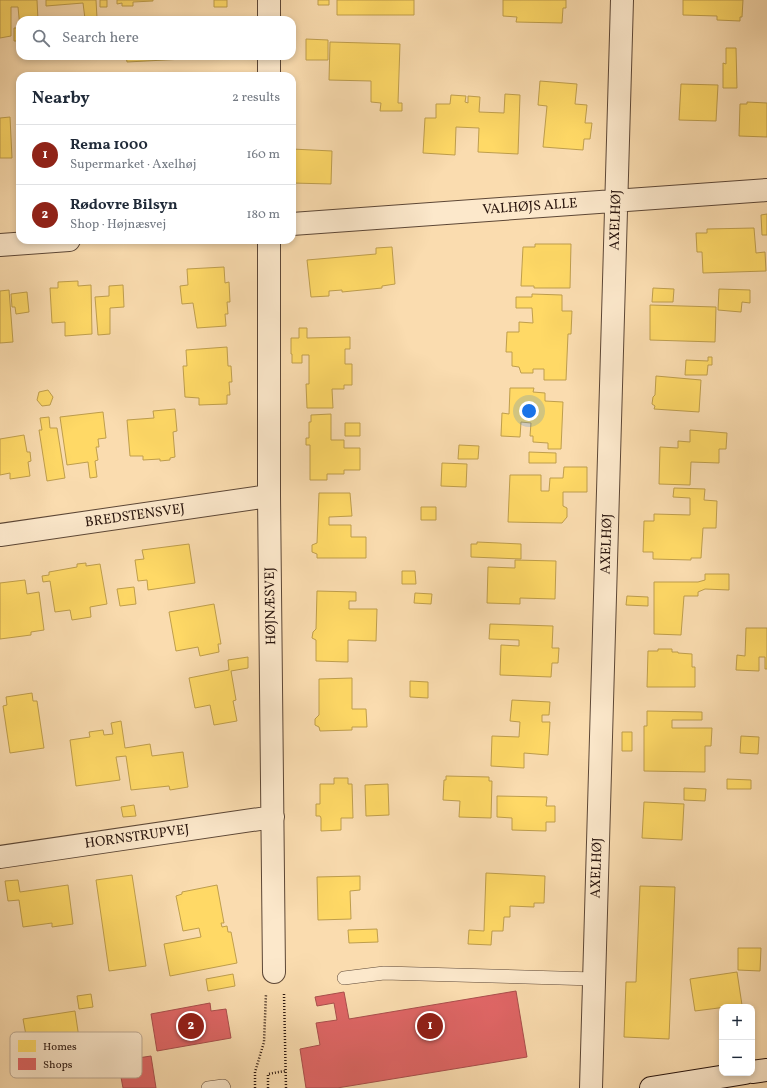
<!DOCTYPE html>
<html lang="en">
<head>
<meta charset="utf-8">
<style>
	body { margin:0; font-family:Vollkorn,serif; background:#f6f6f7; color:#1f2937 }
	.controls { position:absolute; right:12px; bottom:12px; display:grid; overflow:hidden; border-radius:8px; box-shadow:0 2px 6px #0003 }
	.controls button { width:36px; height:36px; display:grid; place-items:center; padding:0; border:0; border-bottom:1px solid #e0e1e3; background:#fff; color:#1f2937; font:20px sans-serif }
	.you { position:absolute; left:529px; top:411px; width:14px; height:14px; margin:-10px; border:3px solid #fff; border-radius:50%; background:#1a73e8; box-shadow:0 0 0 6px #1a73e833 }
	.badge { display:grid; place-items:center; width:26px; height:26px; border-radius:50%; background:#8f2418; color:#fff; font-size:13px; font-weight:700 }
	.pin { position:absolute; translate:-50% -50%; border:2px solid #fff; box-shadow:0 1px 4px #0006 }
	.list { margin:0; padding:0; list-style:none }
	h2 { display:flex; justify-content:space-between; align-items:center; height:52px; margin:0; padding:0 16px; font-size:17px }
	h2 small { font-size:13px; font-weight:400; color:#747a83 }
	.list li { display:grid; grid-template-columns:26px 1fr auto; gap:12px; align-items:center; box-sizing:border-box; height:60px; padding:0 16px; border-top:1px solid #e0e1e3 }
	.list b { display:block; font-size:15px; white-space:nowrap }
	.list p { margin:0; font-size:13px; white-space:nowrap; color:#747a83 }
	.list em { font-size:13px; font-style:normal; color:#747a83 }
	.icon { flex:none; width:22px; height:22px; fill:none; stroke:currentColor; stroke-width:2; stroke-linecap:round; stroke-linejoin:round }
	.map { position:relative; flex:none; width:767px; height:1088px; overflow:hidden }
	.search { position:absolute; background:#fff; box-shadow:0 2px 6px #0003; left:16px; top:16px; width:280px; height:44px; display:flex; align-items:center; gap:10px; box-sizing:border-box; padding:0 14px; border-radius:12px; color:#747a83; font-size:15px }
	.panel { position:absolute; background:#fff; box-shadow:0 2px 6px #0003; left:16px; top:72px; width:280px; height:172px; border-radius:12px }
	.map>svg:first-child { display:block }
</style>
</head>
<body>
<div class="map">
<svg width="767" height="1088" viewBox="0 0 767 1088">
	<rect width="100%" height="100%" fill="#fadcaf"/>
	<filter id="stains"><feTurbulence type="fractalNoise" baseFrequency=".005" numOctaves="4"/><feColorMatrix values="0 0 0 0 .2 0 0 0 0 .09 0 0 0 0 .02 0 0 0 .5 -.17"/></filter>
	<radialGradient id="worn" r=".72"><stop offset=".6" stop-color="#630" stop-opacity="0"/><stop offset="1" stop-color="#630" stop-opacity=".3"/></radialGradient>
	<path fill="#ffd966" stroke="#bf9e4c" d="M0,0H37L38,20H20V41H14V28H20L18,7H11V36L0,38Z
		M46,0H96L97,18L85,19L83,3L46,6Z
		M100,0H107V7H100Z
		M117,0H153V1L133,2V6H122V3L117,4Z
		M214,0H227V7H214Z
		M318,0H329V5H318Z
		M337,0H414V15H337Z
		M503,0H566V8H563L562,23L516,22L517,17L503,16Z
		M683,0H743L742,17H740V21L717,20V16L683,15Z
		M306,39L328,40V60H306Z
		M330,42L400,44L398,103H402V111H380L381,103L371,102V81L329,80Z
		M726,48H736L737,88H723V63L726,64Z
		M126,56H184V59L127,62Z
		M540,81L577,84L575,104L587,105L585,123H592L590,139H584L583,150L543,147L547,106L538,105Z
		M681,84L718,85L716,121L679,120Z
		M505,94L520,95L518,154L478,152L479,128L456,127L455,155L423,153L425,118H436V104H450L451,95L466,96L465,102L468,103V96L480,97L479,112L504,113Z
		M747,102L767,103V137L739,136L740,104H747Z
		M10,117L12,158H0V118Z
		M292,149L332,151L331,184L292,183Z
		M767,214V235H762L761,215Z
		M754,228L756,253L765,252L766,271L703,273L702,252H697L696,233H707V229Z
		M535,244H571L570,288H534V286H521L523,247H535Z
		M392,247L395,284L382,286V288L342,292V290L329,291V296L311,297L307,260L376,254V248Z
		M224,267L225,283L229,282L230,302H227L228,314H225L226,326L197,328L193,303L182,304L180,286L188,285L187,269Z
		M78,281V286L91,285L92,334L65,336V322L52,323L50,288H58V282Z
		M123,285L124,307L110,308V334L98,335L95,297L109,296V286Z
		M653,288L674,289L673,302H652Z
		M719,289L750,290V303L742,302L741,312L718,310Z
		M9,290L13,342L0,343V291Z
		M27,292L29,312L16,314L15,307H12L11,294Z
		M532,294L562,295V311H572L571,334H568L566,380H544V369H533V373H521L519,367L512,366V352H506L507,332H519V322L533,323L532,308H516V297H532Z
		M650,305L716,307L715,342L650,340Z
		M299,328H307V338L350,337V349H345V364H352V385H344V389H332L333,408H307L306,384H309V355H302V363H292V354H291V338H299Z
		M227,347L228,366H231L232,382H229L230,395H227V404L199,405V398L185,397L183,366H187L186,350Z
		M708,357H712V365H708L707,375H685L686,360L708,361Z
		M656,376L701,380L699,412L654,409L655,406L652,404L653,397L655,395Z
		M510,388H534L533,392L545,393V401L563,402L561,449H548V443L533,442V436H530L531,423L521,422L520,437L501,436L502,413L509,414Z
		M48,390L53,397L50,405L42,406L37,400L39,392Z
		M175,409L177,431L173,432L175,457L170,458V460L160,461V459L143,460V456H130L127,420L154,418L153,411Z
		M103,412L106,438L98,439L99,447H96L98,460L95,461L97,477L90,478L88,462L67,465L60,417Z
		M331,414V440H344V448H360V470H344V474H327V480H310V445H306V438H309V422H311V415Z
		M49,417L50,428H57L65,478L47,481L39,430H42L40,418Z
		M345,423H360V436H345Z
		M690,430L727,433L726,449H719V463L691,462L690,485L659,484L660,447L678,448V441L690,442Z
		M24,435L27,452H30L31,461L28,462L30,476L10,479V473L0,475V439Z
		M459,445L479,446L478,459H458Z
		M529,452L556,453V463H529Z
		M442,463L467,464L466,487L441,486Z
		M564,467H587V492H563V506L567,508V517L562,523L508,522L510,475H541V491H549L550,478H563Z
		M674,488L705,489L704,500L717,501L716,528H703L701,558H691V560L653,559V552H643L644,521H654V514L690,515V498L673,497Z
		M319,493H350L352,516L329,517V525H351V537H366V558H317V554L312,552V545L317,543Z
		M421,507H436V520H421Z
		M477,542L521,544V559L471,557V544H477Z
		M189,544L195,583L148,590L147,580L138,581L135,560L144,559L142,550Z
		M515,560L556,561L555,599L520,598V604L487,603L488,567L515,568Z
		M86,563V566L100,564L107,604L90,607L91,617L72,620L70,610L55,612L50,581L43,582L42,576L49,575V572L77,567V564Z
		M402,571H415L416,584H402Z
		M705,574H729V590L705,589L698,592V596H684L681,635L654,634V582H698L705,580Z
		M25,580L27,594L39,592L44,630L31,632V635L0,639V583Z
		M134,587L136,604L120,606L117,589Z
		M317,591L356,592V601H349V609H377L376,641L348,640V662L316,661V640L312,638L313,632L316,629Z
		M415,593L432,594L431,604L414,603Z
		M627,596L648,597V606L626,605Z
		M214,604L221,644H218L219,652L200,656L198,647L176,651L169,612Z
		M490,624L553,626L552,648H559L558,663H552L551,677L500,675L501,645L519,646V640L489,639Z
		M746,628H767V669H765V657H759V671L736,670L737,655L745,656Z
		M658,649H672V652H678V653L692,654V667H695V687H647L648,651H658Z
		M248,657V668L231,671L236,700L233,701L237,721L214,725L210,705L195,708L189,678L229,670L228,660Z
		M352,678V709H366L367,727H352V730L320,731L319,727L315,725V719L319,715V679Z
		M410,681L428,682V698L410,697Z
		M32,693L33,701H37L44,748L10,753L3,706L7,705L6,697Z
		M512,700L550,702L549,715H542V722H550L548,755L524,753V768L491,766L492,736L519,737L520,722L510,721Z
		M647,711L702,712V720H672V728H712L711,746H705V772L644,771V726H647Z
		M121,721L125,748L150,744L152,756L183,752L188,787L170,790L169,786L131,790L126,756L116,757L120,780L76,786L70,740L90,737L89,732L103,730L104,735L113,734L111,723Z
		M622,732H632V751H622Z
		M741,736L759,737L758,754L740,753Z
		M446,776L489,777V781H492L491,818L459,817L460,801L443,800L444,780H446Z
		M334,778H348V784H352L353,818H341V830L321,831V818L320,816H316V804H320V784H334Z
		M727,779L751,780V789H727Z
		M388,784L389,815L366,816L365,785Z
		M684,788L706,789L705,801L684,800Z
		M497,796L547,797L546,806H555V822H546V831L512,830V818L497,817Z
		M644,802L684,804L682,840L642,838Z
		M134,805L136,816L123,817L121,807Z
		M486,873L545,876L544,903H534V907L510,906V917H504L503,931H492L491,945L468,944L469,930L484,931Z
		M132,875L146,966L109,971L96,880Z
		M360,876V890L350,891L351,919L318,920L317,877Z
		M18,880L20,892L68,885L73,924L52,927V923L23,927L19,900L8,901L5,881Z
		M217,885L224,923H221L222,927L227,926L228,932H231L237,963L170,976L164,944L201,937L199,928L183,931L176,896L182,894V892Z
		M640,886L675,887L669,1039L624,1037L626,982H636Z
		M377,929L378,942L349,943L348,930Z
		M738,948H761L760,971L738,970Z
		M737,972L742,1005L695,1011L690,979Z
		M233,974L235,986L208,991L206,979Z
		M91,994L93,1007L79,1009L77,996Z
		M75,1011L79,1038L28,1046L23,1019Z"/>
	<path fill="#e06666" stroke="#a94e4c" d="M516,991L527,1057L337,1088H306L300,1049L320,1045L316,1023L337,1020L334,1003L317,1006L315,997L344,992L349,1019Z
		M210,1003L211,1011L226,1009L231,1038L157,1051L151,1014Z
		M151,1056L156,1088H123L118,1061Z"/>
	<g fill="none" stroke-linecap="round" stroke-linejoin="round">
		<defs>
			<path id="lane" d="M344,978L384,973L594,979
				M208,1088L223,1086L224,1088"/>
			<path id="street" d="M269,0V20
				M269,56V76
				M292,224L767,190
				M269,240V496L274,972
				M0,245L69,240
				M0,535L269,496
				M0,857L273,817
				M591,1088L622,0"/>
			<path id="secondary" d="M752,1072L767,1070
				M651,1088L745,1073"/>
		</defs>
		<use href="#lane" stroke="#5d4736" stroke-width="14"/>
		<use href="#street" stroke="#5d4736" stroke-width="24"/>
		<use href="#secondary" stroke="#29150e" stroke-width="24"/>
		<path stroke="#29150e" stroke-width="2.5" stroke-dasharray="1 2" stroke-linecap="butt" d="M284,994L286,1088
			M255,1088V1072L264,1042L266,994
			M268,1088V1074L285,1071"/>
		<use href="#lane" stroke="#fce8cb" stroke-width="13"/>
		<use href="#street" stroke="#fce8cb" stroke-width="22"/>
		<use href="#secondary" stroke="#fce8cb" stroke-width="22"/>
	</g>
	<g text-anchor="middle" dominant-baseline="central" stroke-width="4" stroke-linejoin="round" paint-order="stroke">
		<g font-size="14" fill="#29150e" stroke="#fce8cb">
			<text transform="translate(530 207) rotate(-4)">VALHØJS ALLE</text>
			<text transform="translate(616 220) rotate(-88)">AXELHØJ</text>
			<text transform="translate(135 516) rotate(-8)">BREDSTENSVEJ</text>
			<text transform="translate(607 544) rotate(-88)">AXELHØJ</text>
			<text transform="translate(271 606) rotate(-91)">HØJNÆSVEJ</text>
			<text transform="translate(137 837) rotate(-8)">HORNSTRUPVEJ</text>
			<text transform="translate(597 868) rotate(-88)">AXELHØJ</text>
		</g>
	</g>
	<rect x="10" y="1032" width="132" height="46" rx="6" fill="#fce8cb" stroke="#bda992" stroke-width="1"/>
	<rect x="18" y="1040" width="18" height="12" fill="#ffd966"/>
	<rect x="18" y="1058" width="18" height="12" fill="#e06666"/>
	<g font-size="11" fill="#29150e">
		<text x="43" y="1050">Homes</text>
		<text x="43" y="1068">Shops</text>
	</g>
	<rect width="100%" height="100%" filter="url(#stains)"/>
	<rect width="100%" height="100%" fill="url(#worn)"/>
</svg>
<div class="controls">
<button>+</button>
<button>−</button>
</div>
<div class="you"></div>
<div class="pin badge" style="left:430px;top:1026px">1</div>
<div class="pin badge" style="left:191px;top:1026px">2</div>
<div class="search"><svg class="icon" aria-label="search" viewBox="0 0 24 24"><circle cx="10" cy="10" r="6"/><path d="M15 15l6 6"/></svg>Search here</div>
<section class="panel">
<h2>Nearby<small>2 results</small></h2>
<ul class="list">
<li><span class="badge">1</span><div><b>Rema 1000</b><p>Supermarket · Axelhøj</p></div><em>160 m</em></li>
<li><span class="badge">2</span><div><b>Rødovre Bilsyn</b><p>Shop · Højnæsvej</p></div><em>180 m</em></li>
</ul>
</section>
</div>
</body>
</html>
